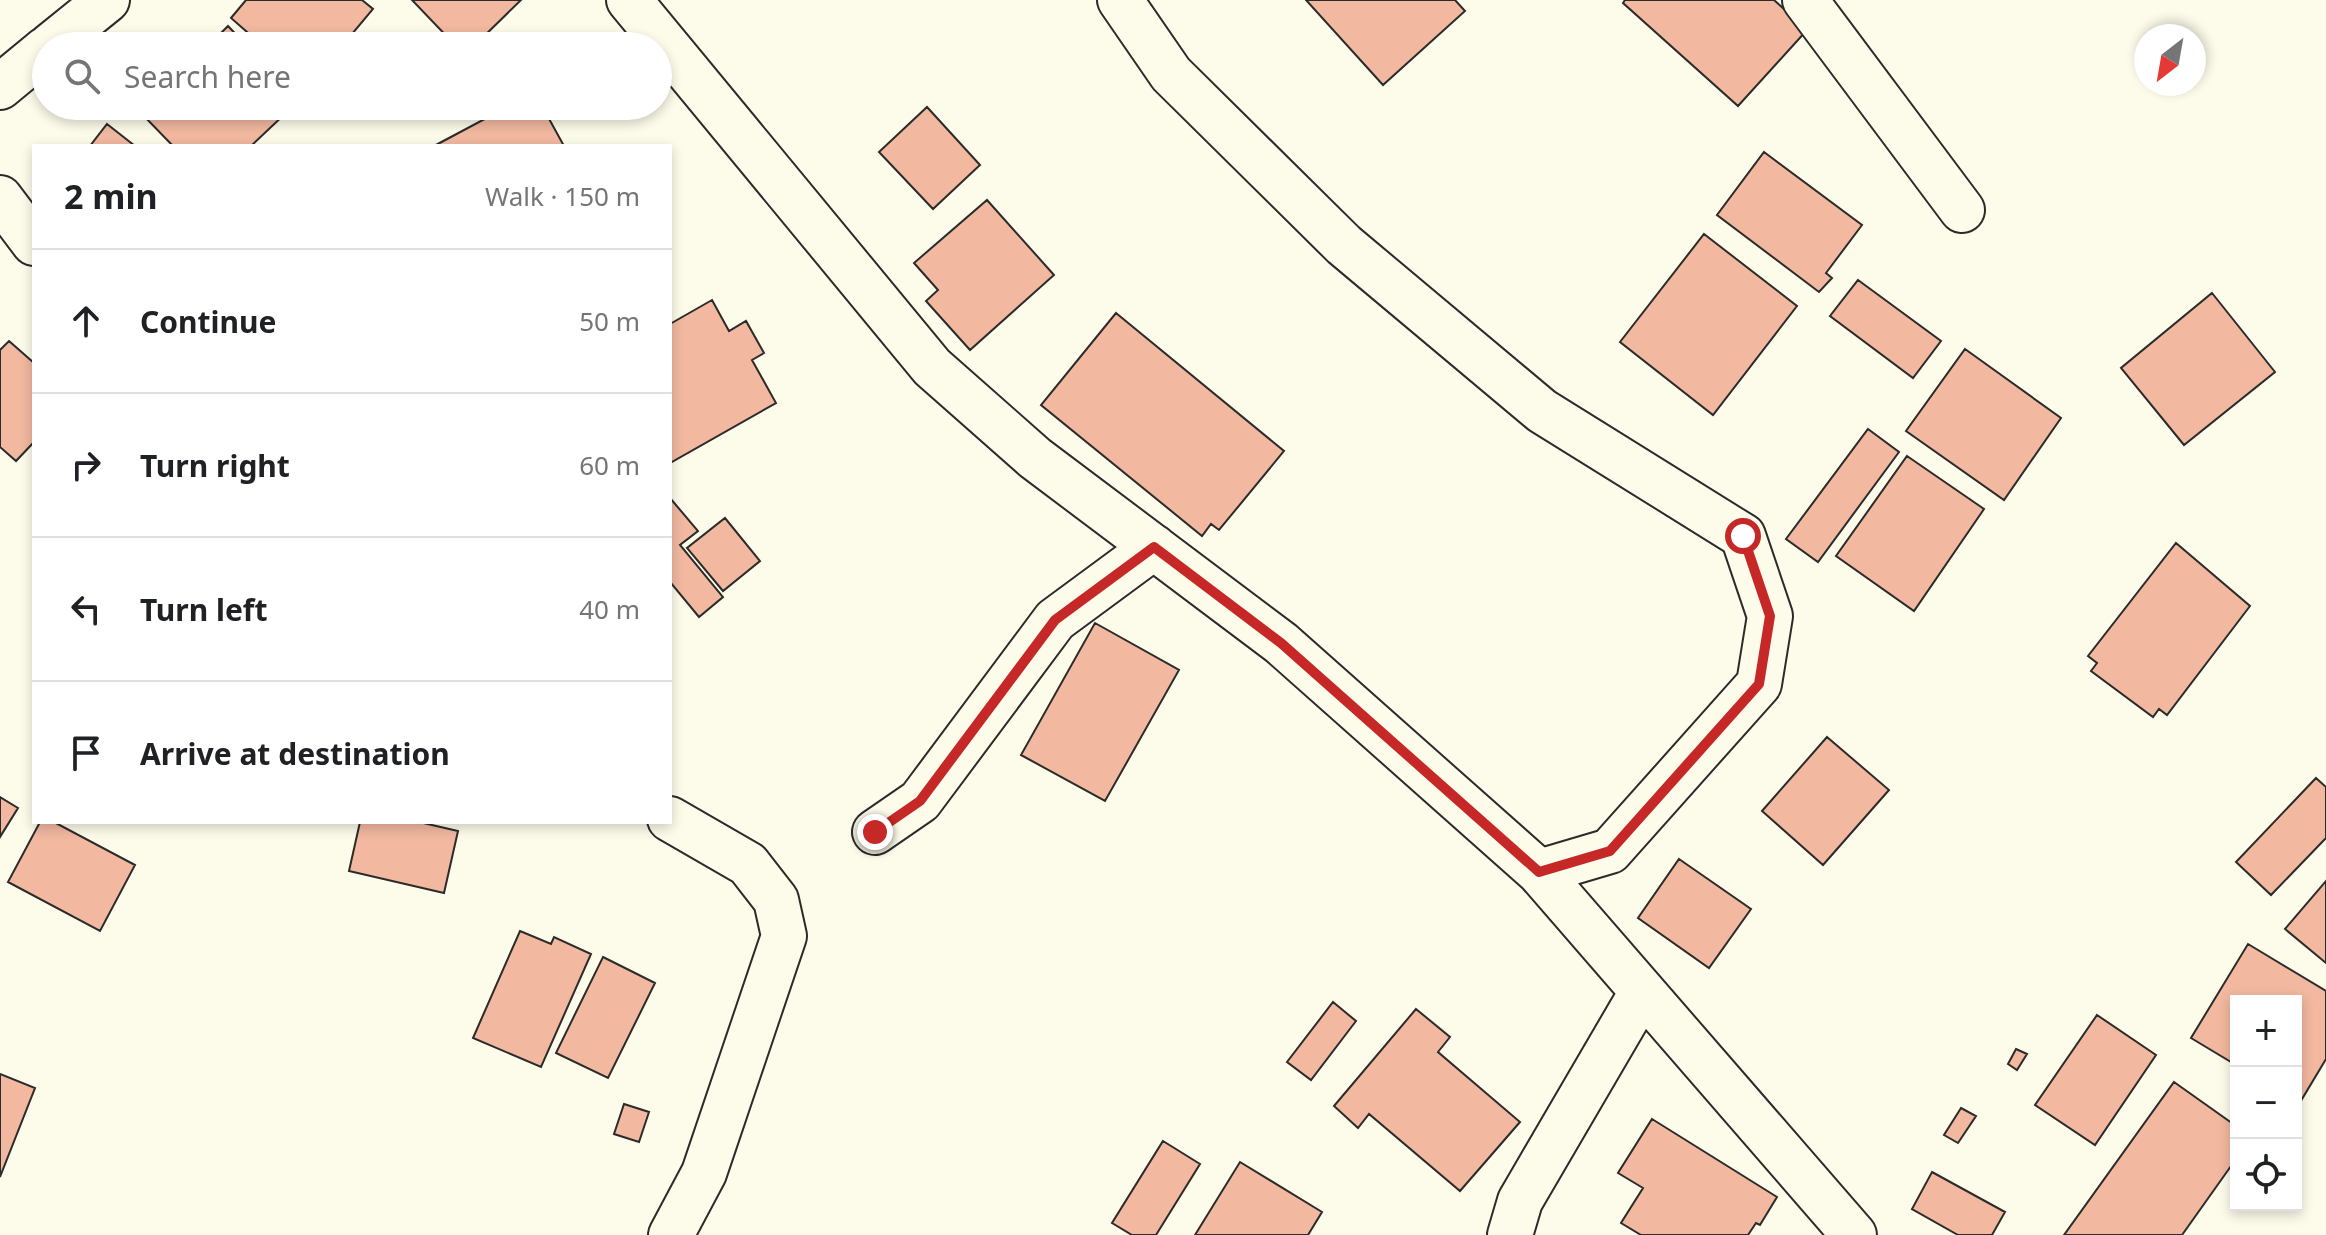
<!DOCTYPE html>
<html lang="en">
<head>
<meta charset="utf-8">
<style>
	body { margin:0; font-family:"Noto Sans",sans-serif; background:#f2f2f2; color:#202124 }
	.controls { position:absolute; right:24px; bottom:24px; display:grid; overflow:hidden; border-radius:0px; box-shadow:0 4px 12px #0003 }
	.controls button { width:72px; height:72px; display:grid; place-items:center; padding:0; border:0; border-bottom:2px solid #e0e0e0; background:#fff; color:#202124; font:40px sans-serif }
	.compass { position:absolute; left:2134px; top:24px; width:72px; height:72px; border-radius:50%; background:#fff; box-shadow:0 4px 12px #0003; rotate:211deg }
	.stop { position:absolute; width:24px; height:24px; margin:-18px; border:6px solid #c62828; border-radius:50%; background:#fff }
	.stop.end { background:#c62828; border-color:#fff; box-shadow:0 2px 8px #0008 }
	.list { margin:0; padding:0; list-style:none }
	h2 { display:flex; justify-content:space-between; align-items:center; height:104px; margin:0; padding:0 32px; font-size:34px }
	h2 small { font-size:26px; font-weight:400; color:#757577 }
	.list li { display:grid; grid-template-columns:52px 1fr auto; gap:24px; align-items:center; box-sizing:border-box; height:144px; padding:0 32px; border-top:2px solid #e0e0e0 }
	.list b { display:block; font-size:30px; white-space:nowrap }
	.list em { font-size:26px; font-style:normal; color:#757577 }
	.icon { flex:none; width:44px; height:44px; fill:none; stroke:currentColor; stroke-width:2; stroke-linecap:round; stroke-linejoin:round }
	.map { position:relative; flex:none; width:2326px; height:1235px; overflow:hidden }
	.search { position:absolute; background:#fff; box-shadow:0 4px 12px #0003; left:32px; top:32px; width:640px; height:88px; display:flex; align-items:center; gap:20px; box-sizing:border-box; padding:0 28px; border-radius:44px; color:#757577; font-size:30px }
	.panel { position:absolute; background:#fff; box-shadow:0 4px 12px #0003; left:32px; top:144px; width:640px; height:680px; border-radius:0px }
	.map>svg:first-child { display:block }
</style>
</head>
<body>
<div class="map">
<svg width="2326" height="1235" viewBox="0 0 2326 1235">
	<rect width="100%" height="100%" fill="#fdfbea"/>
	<path fill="#f2b8a0" stroke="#2b2b2b" stroke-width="2" d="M246,0H362L373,9L342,46H263L231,18Z
		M412,0H521L474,46H456Z
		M1306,0H1455L1465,11L1383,85Z
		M1625,0H1774L1807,30L1738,106L1623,3Z
		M228,26L247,46H208Z
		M146,106H282L288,111L251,146H173L140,112Z
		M509,106H542L564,146H434Z
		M927,107L980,165L933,209L879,152Z
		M107,124L135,146H90Z
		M1764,152L1862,225L1826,273L1832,278L1819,292L1717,215Z
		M987,200L1054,275L970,350L926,301L938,290L914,263Z
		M1704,234L1797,306L1713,415L1620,342Z
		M1858,280L1941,341L1913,378L1830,316Z
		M2212,293L2275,372L2184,445L2121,368Z
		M712,300L729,331L746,321L764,353L752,360L776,403L670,463V324Z
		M1116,313L1284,451L1219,530L1211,524L1202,536L1041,405Z
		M9,341L34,363V442L16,461L0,447V350Z
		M1965,349L2061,418L2004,500L1906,431Z
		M1868,429L1899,452L1818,562L1786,539Z
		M1907,456L1984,509L1914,611L1836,556Z
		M670,498L698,531L680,545L723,597L699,617L670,582Z
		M725,518L760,561L723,591L687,548Z
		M2176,543L2250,606L2167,715L2159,709L2153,717L2091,671L2097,663L2088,656Z
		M1095,623L1179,670L1105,801L1021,755Z
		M1827,737L1889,790L1823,865L1762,811Z
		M2316,778L2326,787V838L2271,895L2236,862Z
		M0,797L18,808L0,837Z
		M40,822H54L135,865L100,931L8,882Z
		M360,822H419L458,831L444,893L349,871Z
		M1679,859L1751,909L1709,968L1638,918Z
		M2326,881V963L2285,929Z
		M520,931L551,944L554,937L591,954L541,1067L473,1038Z
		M2248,944L2326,991V1059L2299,1104L2296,1102V1001H2236V1065L2191,1038Z
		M603,957L655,983L608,1078L556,1053Z
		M1333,1002L1356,1021L1311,1080L1287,1062Z
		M1416,1009L1450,1037L1438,1052L1520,1122L1460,1191L1369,1114L1358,1128L1334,1106Z
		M2097,1015L2156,1055L2095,1145L2035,1105Z
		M2016,1049L2027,1054L2017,1070L2008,1064Z
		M0,1074L35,1088L0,1177Z
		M2174,1082L2236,1126V1159L2182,1235H2064Z
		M624,1104L649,1112L639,1142L614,1134Z
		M1961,1108L1976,1116L1958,1143L1944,1135Z
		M1652,1119L1777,1197L1760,1225L1756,1223L1748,1235H1641L1621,1223L1643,1188L1618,1173Z
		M1163,1141L1200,1164L1156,1235H1132L1112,1223Z
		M1240,1162L1322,1212L1308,1235H1195Z
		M1932,1172L2005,1212L1992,1235H1958L1912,1209Z"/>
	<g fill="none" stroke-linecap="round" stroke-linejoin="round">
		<defs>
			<path id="minor" d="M629,0L932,367L1035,458L1281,643L1539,872L1854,1235
				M1120,0L1171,74L1344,245L1542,411L1743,536L1770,616L1759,684L1610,851L1539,872
				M1805,0L1962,210
				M50,46L107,0
				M0,87L46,49
				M0,198L34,243
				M670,819L748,864L776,900L784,936L704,1173L671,1235
				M875,832L920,801L1055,620L1154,547
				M1510,1235L1520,1201L1642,992"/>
		</defs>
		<use href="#minor" stroke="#2b2b2b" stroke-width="48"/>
		<use href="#minor" stroke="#fdfbea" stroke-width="44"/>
	</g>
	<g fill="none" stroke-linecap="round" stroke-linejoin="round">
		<path stroke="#c62828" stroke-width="10" d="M875,832L920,801L1055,620L1154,547L1281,643L1539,872L1610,851L1759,684L1770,616L1743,536"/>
	</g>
</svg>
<div class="controls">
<button>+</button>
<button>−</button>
<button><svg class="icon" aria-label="locate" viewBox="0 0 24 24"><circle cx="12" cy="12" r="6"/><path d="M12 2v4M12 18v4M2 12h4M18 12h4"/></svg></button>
</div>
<svg class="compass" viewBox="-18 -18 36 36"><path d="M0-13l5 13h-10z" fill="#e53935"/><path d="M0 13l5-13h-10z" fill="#757577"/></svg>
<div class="stop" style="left:1743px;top:536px"></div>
<div class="stop end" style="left:875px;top:832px"></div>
<div class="search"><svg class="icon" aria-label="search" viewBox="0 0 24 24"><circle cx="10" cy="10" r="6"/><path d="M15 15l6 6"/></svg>Search here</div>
<section class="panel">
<h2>2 min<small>Walk · 150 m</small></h2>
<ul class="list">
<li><svg class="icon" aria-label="ahead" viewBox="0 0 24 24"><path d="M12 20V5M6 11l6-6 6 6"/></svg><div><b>Continue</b></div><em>50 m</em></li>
<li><svg class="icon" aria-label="right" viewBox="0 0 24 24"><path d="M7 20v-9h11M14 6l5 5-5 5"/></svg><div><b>Turn right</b></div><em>60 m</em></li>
<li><svg class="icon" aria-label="left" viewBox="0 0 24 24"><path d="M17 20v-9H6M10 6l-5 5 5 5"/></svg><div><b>Turn left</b></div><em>40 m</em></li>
<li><svg class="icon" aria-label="arrive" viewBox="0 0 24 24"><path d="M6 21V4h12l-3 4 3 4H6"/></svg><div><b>Arrive at destination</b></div></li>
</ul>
</section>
</div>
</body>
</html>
